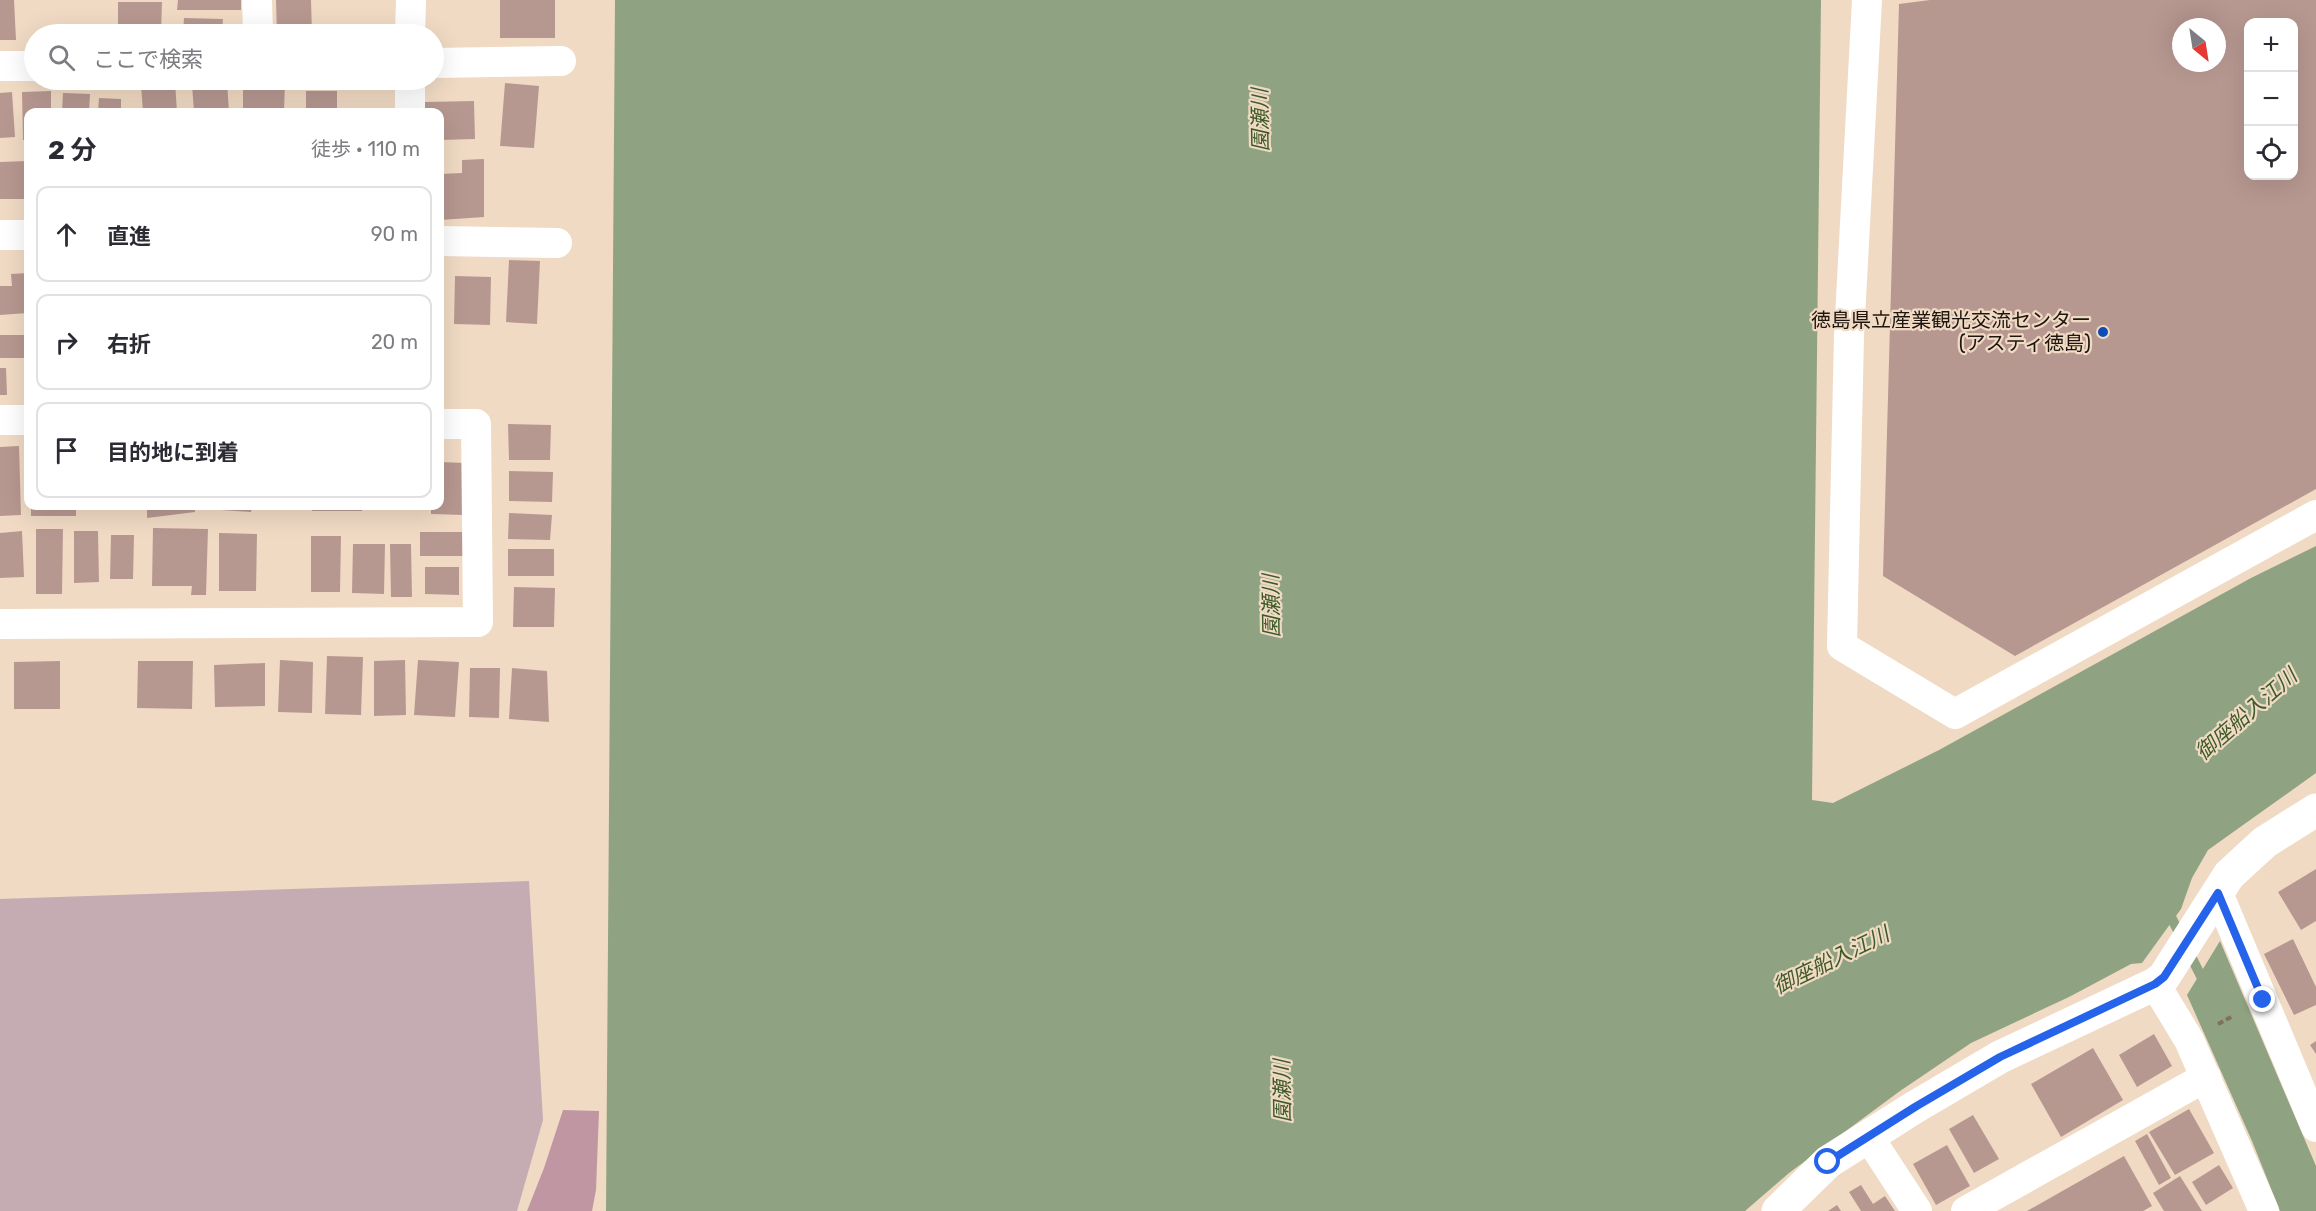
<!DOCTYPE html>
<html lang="ja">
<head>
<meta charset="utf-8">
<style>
	body { margin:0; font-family:Rubik,"Noto Sans JP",sans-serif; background:#f2f2f3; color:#2b2b33 }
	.controls { position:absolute; right:18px; top:18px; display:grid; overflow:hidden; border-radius:12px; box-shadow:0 6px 24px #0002 }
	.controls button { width:54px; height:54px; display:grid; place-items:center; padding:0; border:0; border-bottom:2px solid #e1e1e2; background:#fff; color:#2b2b33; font:30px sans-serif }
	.compass { position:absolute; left:2172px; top:18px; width:54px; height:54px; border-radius:50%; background:#fff; box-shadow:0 6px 24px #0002; rotate:150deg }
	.stop { position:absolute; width:18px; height:18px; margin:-14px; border:4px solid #2563eb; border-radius:50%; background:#fff }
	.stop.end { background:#2563eb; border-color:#fff; box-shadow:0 2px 6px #0008 }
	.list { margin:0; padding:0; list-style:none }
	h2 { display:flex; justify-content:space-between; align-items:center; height:78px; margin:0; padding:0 24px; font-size:26px }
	h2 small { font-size:20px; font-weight:400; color:#7c7c81 }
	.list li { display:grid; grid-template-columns:39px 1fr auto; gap:18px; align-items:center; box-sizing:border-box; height:96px; margin:0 12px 12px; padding:0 12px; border:2px solid #e1e1e2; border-radius:12px }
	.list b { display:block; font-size:22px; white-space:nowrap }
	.list em { font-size:20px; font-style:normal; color:#7c7c81 }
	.icon { flex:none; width:33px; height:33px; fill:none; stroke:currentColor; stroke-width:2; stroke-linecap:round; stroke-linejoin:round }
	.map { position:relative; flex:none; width:2316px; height:1211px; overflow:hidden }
	.search { position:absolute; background:#fff; box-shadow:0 6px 24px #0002; left:24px; top:24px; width:420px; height:66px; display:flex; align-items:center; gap:15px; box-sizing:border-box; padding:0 21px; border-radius:33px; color:#7c7c81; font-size:22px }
	.panel { position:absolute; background:#fff; box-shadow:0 6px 24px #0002; left:24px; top:108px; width:420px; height:402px; border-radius:12px }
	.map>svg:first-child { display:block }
</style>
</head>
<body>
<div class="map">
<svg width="2316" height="1211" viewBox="0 0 2316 1211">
	<rect width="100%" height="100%" fill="#f0dac4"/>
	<path fill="#c5abb2" d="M529,881L543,1120L517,1211H0V899Z"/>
	<path fill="#bf96a1" d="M563,1110L599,1111L596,1190L592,1211H527L544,1168Z"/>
	<path fill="#8fa383" d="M615,0H1821L1812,800L1833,803L1939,750L2251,578L2316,546V773L2208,850L2192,878L2181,909L2142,963L2131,964L2069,997L1971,1043L1900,1091L1789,1173L1745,1211H606Z
		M2220,941L2316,1166V1211H2280L2252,1141L2187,995Z"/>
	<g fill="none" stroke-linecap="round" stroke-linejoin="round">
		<path stroke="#8fa383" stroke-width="10" d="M2167,909L2206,986"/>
	</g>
	<path fill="#b79891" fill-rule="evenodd" d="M0,0H14L16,40H0Z
		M178,0H241V10H177Z
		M276,0H311L312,34H277Z
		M500,0H555V38H500Z
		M1930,0H2316V489L2015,656L1883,576L1899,4ZM2248,22H2294V176H2248ZM2181,27H2217V63H2181Z
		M118,2H162L161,34H118Z
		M184,18L223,19L222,34H183Z
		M243,81H285L284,112H243Z
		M175,82L177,112H143L141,85Z
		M227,82L229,112H194L192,84Z
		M505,83L539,86L534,148L500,146Z
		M51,91V112H28V140H23L22,92Z
		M306,91H337V112H306Z
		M12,92L15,137L0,138V93Z
		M63,93L90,94L89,112H62Z
		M99,98L121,99V112H98Z
		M474,101L475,139L440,140V112H425V102Z
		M484,159V217L440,220V174L462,173V160Z
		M28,161V199H0V162Z
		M509,260L540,261L537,324L506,322Z
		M440,271H444L443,322H440Z
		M28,273V313L0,315V286H12L11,274Z
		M455,276L491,277L490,325L454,324Z
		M0,335H27V358H0Z
		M0,368H6L7,395H0Z
		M508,424L551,425L550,460H509Z
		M19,446L21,515L0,516V447Z
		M440,462L465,463L464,515L431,514V506H440Z
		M509,471L553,472L552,502L509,501Z
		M31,506H76V516H31Z
		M147,506H195V512L147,518Z
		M206,506H252L251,512L206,509Z
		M312,506H362V511H312Z
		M377,506H400V507L377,508Z
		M509,513L552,515L550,540L508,539Z
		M153,528L208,529L206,595H191L192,586H152Z
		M36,529H63L62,594H36Z
		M22,531L24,577L0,578V533Z
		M74,531H98L99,582L74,583Z
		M420,532H464V556H420Z
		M219,533L257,534L256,591H219Z
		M111,535H134L133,579H110Z
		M311,536H341L340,592H311Z
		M353,544H385L384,594L352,593Z
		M390,544H411L412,597H391Z
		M508,549H554V576H508Z
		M425,567H459V595L425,594Z
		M514,587L555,588L554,627H513Z
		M327,656L363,657L361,715L325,714Z
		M280,660L313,662L312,713L278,712Z
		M405,660L406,715L374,716V661Z
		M418,660L459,662L455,717L414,715Z
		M60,661V709H14V662Z
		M138,661H193L192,709L137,708Z
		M265,663V706L215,707L214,665Z
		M470,668H500L499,718L469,717Z
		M512,668L547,671L549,722L509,719Z
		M2316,869V921L2301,930L2278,892Z
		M2293,939L2316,987V1005L2294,1015L2264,954Z
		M2154,1034L2172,1066L2137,1087L2119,1055Z
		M2316,1041V1054L2310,1045Z
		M2093,1048L2123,1100L2061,1137L2031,1084Z
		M2189,1109L2214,1153L2175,1175L2149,1132Z
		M1973,1115L1999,1159L1974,1173L1949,1129Z
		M2147,1134L2171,1178L2159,1185L2135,1141Z
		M1947,1145L1970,1186L1936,1205L1913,1164Z
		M2124,1156L2152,1206L2143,1211H2027Z
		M2219,1165L2233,1188L2206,1205L2192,1182Z
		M2180,1176L2202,1211H2164L2153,1193Z
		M1861,1185L1873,1204L1885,1196L1895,1211H1861L1849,1192Z
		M1837,1205L1841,1211H1828Z"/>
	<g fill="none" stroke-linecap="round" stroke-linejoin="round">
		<path stroke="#7f7162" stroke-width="4" stroke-dasharray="6 3" stroke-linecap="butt" d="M2218,1024L2233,1016"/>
		<path stroke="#fff" stroke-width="30" d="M257,0L258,34
			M1867,0L1849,336L1842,646L1955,714L2316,515
			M410,34L411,0
			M434,63L561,61
			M0,66H34
			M410,80V112
			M0,235H28
			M440,241L557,243
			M0,420H28
			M0,624L478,622L476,424H440
			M2218,893L2316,1127
			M2155,984L2189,1040L2264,1211
			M1868,1136L1917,1211
			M1966,1211L2206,1077"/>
		<path stroke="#fff" stroke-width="33" d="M1778,1211L1828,1162L1915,1107L2000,1057L2155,984L2164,977L2229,875L2265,842L2316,810"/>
	</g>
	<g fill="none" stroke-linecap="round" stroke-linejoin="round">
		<path stroke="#2563eb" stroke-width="8" d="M1828,1162L1915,1107L2000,1057L2155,984L2164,977L2218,893L2263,1000"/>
	</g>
	<circle fill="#0c4cb7" stroke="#f0dac4" stroke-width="2" cx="2103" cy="332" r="6"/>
	<g text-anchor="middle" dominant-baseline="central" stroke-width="4.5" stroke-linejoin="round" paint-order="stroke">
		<g font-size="20" fill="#1e160e" stroke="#f0dac4" text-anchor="end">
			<text x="2091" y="320">徳島県立産業観光交流センター<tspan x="2091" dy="23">(アスティ徳島)</tspan></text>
		</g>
		<g font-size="21" font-style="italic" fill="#3d5a29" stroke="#f0dac4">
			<text transform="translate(1260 120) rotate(-91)">園瀬川</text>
			<text transform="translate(1271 606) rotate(-91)">園瀬川</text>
			<text transform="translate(2246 714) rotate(-41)">御座船入江川</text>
			<text transform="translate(1831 960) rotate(-26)">御座船入江川</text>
			<text transform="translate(1282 1091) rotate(-91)">園瀬川</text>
		</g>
	</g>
</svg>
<div class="controls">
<button>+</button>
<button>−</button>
<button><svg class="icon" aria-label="locate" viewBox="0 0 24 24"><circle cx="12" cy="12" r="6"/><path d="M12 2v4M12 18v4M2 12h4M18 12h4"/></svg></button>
</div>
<svg class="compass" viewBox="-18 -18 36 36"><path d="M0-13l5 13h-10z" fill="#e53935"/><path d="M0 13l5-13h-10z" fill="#7c7c81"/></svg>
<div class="stop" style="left:1828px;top:1162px"></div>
<div class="stop end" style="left:2263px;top:1000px"></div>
<div class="search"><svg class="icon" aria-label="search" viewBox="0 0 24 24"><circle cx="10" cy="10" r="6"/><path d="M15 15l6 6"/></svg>ここで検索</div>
<section class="panel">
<h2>2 分<small>徒歩 · 110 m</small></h2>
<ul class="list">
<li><svg class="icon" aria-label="ahead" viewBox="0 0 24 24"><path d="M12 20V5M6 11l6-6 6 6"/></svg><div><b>直進</b></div><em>90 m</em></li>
<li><svg class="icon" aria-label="right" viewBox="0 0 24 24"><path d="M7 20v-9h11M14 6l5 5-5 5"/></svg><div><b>右折</b></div><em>20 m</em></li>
<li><svg class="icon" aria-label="arrive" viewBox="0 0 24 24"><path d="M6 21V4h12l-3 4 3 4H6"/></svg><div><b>目的地に到着</b></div></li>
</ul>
</section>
</div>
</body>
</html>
